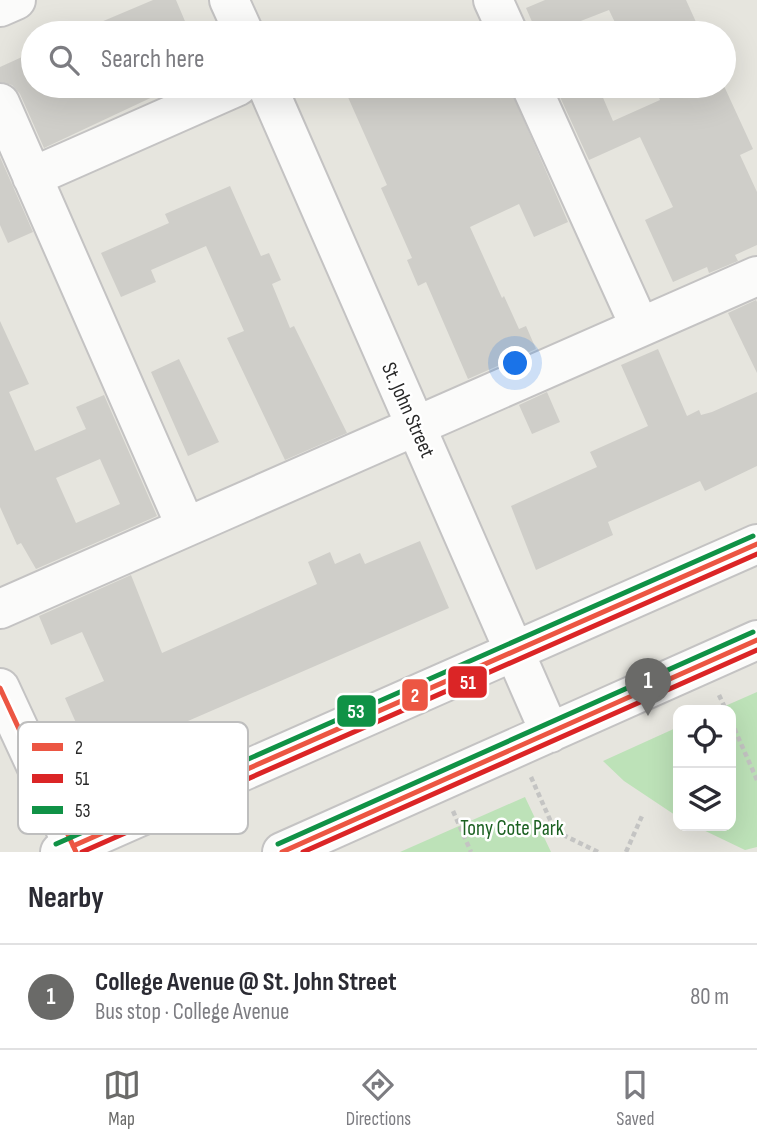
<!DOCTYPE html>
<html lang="en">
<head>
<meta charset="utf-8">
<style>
	body { margin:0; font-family:"Sofia Sans Condensed",sans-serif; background:#f7f7f7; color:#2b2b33 }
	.controls { position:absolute; right:21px; bottom:21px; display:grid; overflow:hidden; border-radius:14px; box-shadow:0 7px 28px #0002 }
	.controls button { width:63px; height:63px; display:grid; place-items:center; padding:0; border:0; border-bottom:2px solid #e1e1e2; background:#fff; color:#2b2b33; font:35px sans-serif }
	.you { position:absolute; left:516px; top:364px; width:24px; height:24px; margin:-18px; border:5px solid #fff; border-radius:50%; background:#1a73e8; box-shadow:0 0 0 10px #1a73e833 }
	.badge { display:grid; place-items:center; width:46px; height:46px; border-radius:50%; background:#6a6a68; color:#fff; font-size:23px; font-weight:700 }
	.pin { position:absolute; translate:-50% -58px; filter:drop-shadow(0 2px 4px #0008) }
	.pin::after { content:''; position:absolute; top:37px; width:24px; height:21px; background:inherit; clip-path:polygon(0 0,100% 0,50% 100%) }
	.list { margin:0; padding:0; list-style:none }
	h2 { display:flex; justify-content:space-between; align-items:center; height:91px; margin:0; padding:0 28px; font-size:30px }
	h2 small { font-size:23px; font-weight:400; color:#7c7c81 }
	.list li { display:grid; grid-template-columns:46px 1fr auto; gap:21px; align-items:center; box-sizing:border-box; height:105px; padding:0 28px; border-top:2px solid #e1e1e2 }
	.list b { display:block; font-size:26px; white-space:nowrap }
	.list p { margin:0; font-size:23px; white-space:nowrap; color:#7c7c81 }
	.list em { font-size:23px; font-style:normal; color:#7c7c81 }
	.icon { flex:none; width:38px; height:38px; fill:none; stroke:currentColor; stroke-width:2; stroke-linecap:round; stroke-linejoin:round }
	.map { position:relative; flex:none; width:757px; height:852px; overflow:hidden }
	.search { position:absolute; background:#fff; box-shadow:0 7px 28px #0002; left:21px; right:21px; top:21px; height:77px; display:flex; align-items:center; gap:18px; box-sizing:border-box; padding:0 24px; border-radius:38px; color:#7c7c81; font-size:26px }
	.sheet { height:196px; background:#fff }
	nav { display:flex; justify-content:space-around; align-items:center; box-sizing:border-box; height:98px; border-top:2px solid #e1e1e2; background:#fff; font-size:19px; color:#7c7c81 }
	nav a { display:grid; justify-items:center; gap:4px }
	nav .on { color:#6a6a68 }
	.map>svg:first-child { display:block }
</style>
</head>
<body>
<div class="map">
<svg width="757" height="852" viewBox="0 0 757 852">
	<rect width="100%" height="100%" fill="#e6e5de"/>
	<path fill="#bde2b8" d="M757,692V847L745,850L695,826H731V710H716Z
		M678,727V817L624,781L603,761Z
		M525,797L551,852H400Z"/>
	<path fill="#cfcec9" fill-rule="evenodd" d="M153,0H176L190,33H75Z
		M545,0H686L701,33H620L609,10L550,33H537L526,8Z
		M33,52V86H176L44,148L20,94L12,85L0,82V67Z
		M343,86H509L568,222L534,237L519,204L470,227L502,298L504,296L519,329L526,326L536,349L468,379L426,282L418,286L407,260L412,258L381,188L387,185Z
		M555,86H598L613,121L660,100L654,86H724L753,149L740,155L757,192V245L735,255L738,261L709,273L707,267L673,282L645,220L673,207L640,137L589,160Z
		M0,157L33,232L8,243L0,225Z
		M230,186L261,256L269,253L281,280L272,284L290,328L294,326L347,433L285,460L227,338L244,331L206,246L151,270L156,282L121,297L101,253L169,223L165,214Z
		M756,300L757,302V373L728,313Z
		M0,321L29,384L9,392L35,451L86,429L76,407L104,395L157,516L36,569L21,543L17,545L0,507ZM100,459L120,504L76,523L56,478Z
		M658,349L687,416L699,410L701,415L712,412L757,392V466L705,491L700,481L608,522L613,535L536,570L511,506L597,467L590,452L648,426L621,365Z
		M179,359L219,442L188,456L151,372Z
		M547,392L560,422L532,434L519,405Z
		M420,541L449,608L98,760L93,750L89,752L65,698L104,681L82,632L51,645L39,616L131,575L162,653L317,584L308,562L330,552L335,564L360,553L365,564Z"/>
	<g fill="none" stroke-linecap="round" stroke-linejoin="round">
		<defs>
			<path id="minor" d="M229,0L244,33
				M493,0L508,33
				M0,7L16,0
				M267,86L550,733
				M531,86L640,327
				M0,103L186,527
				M32,177L238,86
				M0,609L757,276
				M0,688L76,852
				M60,852L757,544
				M282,852L757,640"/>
		</defs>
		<use href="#minor" stroke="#c4c3c3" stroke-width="42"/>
		<path stroke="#c4c4c3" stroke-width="4.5" stroke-dasharray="5 3.5" stroke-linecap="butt" d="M719,695L726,710
			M731,721L757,780
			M531,777L555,831L598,852
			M453,811L471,852
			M626,852L642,816"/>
		<use href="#minor" stroke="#fbfbfa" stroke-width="38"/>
		<defs>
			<path id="bus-1" d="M0,688L76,852
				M73,846L757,544
				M282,852L757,640"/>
			<path id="bus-2" d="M82,852L757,554
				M303,852L757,650"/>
			<path id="bus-3" d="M56,844L753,536
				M278,844L753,632"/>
		</defs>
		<use href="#bus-1" stroke="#fff" stroke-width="10"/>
		<use href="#bus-2" stroke="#fff" stroke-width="10"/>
		<use href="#bus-3" stroke="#fff" stroke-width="10"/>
		<use href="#bus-1" stroke="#ec5643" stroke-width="5"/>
		<use href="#bus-2" stroke="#db2526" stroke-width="5"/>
		<use href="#bus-3" stroke="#109246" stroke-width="5"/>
	</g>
	<g text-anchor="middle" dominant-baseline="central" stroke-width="5" stroke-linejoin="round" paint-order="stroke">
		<g font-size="21" fill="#282828" stroke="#fff">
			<text transform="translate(408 410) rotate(66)">St. John Street</text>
		</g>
		<g font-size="21" fill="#1c6122" stroke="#fff">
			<text x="512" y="828">Tony Cote Park</text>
		</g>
	</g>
	<rect x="18" y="722" width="230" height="112" rx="10" fill="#fff" stroke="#bebebe" stroke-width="2"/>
	<rect x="32" y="743" width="31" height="8" fill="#ec5643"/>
	<rect x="32" y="774" width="31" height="9" fill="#db2526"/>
	<rect x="32" y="806" width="31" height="8" fill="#109246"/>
	<g font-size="19" fill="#282828">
		<text x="75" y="754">2</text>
		<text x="75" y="785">51</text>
		<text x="75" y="817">53</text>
	</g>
	<g stroke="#fff" stroke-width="2.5">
		<rect x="447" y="665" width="41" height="34" rx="7" fill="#db2526"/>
		<rect x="401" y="678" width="28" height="34" rx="7" fill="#ec5643"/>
		<rect x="336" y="694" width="41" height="34" rx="7" fill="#109246"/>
	</g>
	<g font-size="19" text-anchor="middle" font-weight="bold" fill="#fff">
		<text x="468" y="689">51</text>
		<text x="415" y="702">2</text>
		<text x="356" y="718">53</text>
	</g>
</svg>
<div class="controls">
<button><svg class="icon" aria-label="locate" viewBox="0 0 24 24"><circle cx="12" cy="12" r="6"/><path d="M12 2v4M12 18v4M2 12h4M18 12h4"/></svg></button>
<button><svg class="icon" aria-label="layers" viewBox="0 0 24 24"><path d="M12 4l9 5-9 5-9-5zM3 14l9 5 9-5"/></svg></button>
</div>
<div class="you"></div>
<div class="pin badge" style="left:648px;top:716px">1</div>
<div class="search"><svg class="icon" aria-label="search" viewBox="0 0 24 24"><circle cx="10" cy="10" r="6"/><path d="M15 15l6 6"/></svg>Search here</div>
</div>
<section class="sheet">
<h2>Nearby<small></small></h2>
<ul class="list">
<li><span class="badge">1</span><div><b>College Avenue @ St. John Street</b><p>Bus stop · College Avenue</p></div><em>80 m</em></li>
</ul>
</section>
<nav>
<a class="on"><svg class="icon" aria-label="map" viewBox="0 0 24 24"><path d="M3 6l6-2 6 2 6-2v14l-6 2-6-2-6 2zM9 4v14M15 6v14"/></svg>Map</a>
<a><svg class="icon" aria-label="directions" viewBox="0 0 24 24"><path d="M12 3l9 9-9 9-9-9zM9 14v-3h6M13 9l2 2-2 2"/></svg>Directions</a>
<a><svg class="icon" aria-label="saved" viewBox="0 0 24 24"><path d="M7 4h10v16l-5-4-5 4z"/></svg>Saved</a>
</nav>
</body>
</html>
